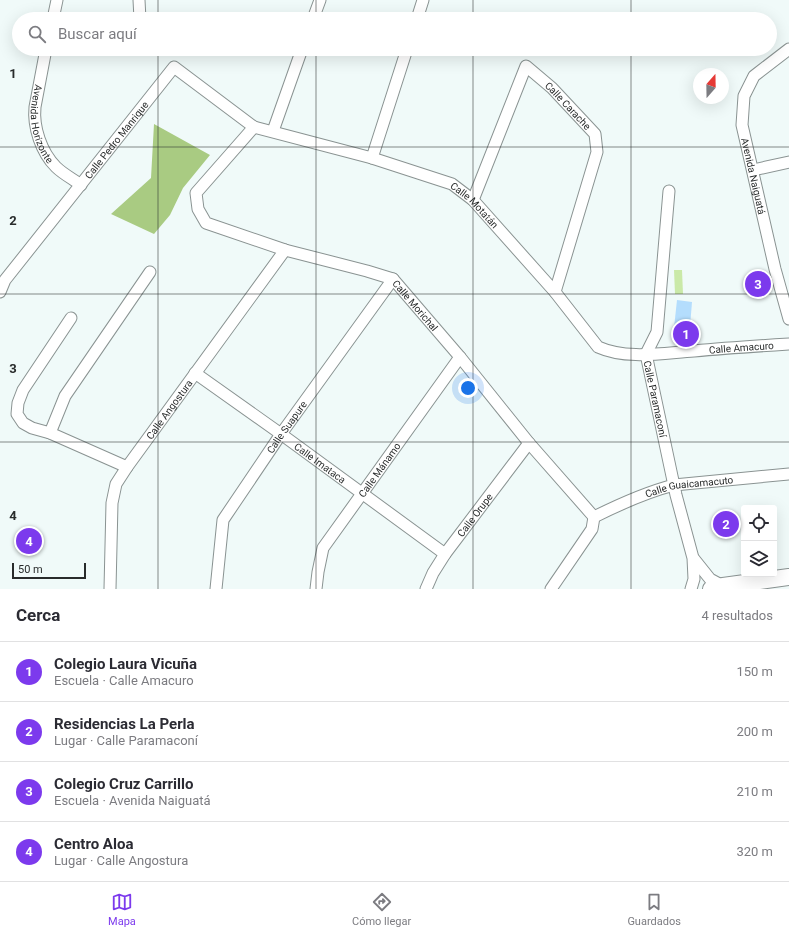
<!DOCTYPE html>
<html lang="es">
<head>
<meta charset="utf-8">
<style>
	body { margin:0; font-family:Roboto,sans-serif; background:#f2f2f3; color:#2b2b33 }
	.controls { position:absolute; right:12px; bottom:12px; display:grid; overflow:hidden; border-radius:4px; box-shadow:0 4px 16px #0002 }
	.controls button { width:36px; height:36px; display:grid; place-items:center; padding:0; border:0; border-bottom:1px solid #e1e1e2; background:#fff; color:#2b2b33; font:20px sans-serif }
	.compass { position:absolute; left:693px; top:68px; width:36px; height:36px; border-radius:50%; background:#fff; box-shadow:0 4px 16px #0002; rotate:20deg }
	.scale { position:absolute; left:12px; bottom:10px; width:74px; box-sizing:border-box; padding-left:4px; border:2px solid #282b2b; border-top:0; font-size:11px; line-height:14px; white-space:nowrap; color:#282b2b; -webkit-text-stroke:3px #f0faf9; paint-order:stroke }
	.you { position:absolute; left:468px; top:388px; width:14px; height:14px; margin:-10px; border:3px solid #fff; border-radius:50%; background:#1a73e8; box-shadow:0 0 0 6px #1a73e833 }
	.badge { display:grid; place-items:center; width:26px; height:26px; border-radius:50%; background:#7c3aed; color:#fff; font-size:13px; font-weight:700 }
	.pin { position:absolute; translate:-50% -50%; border:2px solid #fff; box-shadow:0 1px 4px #0006 }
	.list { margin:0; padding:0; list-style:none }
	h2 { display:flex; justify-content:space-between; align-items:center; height:52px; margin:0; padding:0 16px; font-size:17px }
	h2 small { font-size:13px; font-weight:400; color:#7c7c81 }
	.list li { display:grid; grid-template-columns:26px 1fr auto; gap:12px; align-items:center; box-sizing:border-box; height:60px; padding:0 16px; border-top:1px solid #e1e1e2 }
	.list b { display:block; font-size:15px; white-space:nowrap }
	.list p { margin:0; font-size:13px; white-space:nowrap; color:#7c7c81 }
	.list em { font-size:13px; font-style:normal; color:#7c7c81 }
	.icon { flex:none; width:22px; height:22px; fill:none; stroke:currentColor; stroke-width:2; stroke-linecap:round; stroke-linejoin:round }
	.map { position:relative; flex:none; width:789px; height:589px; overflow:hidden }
	.search { position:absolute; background:#fff; box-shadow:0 4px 16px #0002; left:12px; right:12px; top:12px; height:44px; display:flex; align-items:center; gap:10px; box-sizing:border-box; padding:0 14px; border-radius:22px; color:#7c7c81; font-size:15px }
	.sheet { height:292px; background:#fff }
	nav { display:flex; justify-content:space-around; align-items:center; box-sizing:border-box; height:56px; border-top:1px solid #e1e1e2; background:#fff; font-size:11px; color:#7c7c81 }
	nav a { display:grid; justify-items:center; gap:2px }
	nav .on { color:#7c3aed }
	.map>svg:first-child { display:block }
</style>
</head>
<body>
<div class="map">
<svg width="789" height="589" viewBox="0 0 789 589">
	<rect width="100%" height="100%" fill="#f0faf9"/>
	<path fill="#cae9a8" d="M674,270H682L683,294H675Z"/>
	<path fill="#a9cb82" d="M154,124L210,155L183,188L170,215L154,234L111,214L151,178Z"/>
	<path fill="#b4ddfd" d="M677,300L692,302L689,339L673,337Z"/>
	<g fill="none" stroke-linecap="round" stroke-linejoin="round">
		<defs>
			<g id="street">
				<path d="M139,0L140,19"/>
				<path d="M53,19L57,0"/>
				<path d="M313,19L320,0"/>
				<path d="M417,19L423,0"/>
				<path id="s1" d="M46,49L35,107C33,127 41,152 56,167C63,174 73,179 81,185"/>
				<path id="s2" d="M789,49L754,76L744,96L742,125L775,269L789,319"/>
				<path id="s3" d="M254,127L196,193L198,209L206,223L285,250L367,271L393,279L460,357L529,443L594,517"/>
				<path d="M273,131L302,49"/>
				<path d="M372,158L407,49"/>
				<path d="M753,170L789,162"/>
				<path id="s4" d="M669,191L657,332L646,354L676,495L693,558L694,579L691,589"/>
				<path id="s5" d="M473,200L526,66L552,88L595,134L597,152L555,292"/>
				<path id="s6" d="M0,292L5,280L174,67L254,127L372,158L452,184L473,200L555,292L598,347C627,360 663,353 694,351C726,348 757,346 789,344"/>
				<path d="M71,318L23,390L18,403L17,414L23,423L32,428L50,433L127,467"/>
				<path id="s7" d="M195,373L281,434L445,554"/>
				<path d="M50,433L65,396L150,272"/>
				<path id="s8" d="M594,517C620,504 647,492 674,485L789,474"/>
				<path d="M694,559L710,579L723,586"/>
				<path id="s9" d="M110,589L112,503L116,484L127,467L285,250"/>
				<path id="s10" d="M216,589L223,520L281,434L393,279"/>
				<path id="s11" d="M316,589L318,572L323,548L460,357"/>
				<path id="s12" d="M426,589L433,573L445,554L529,443"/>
				<path d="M551,589L592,529L594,517"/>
			</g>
			<path id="secondary" d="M711,589L723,586L789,577"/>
		</defs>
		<use href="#street" stroke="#8a9392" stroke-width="13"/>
		<use href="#secondary" stroke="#8a9392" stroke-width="18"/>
		<use href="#street" stroke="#fff" stroke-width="11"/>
		<use href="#secondary" stroke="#fff" stroke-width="16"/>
	</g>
	<path fill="none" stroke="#282b2b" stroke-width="1" stroke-opacity="0.55" d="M158,0V19M316,0V19M473,0V19M631,0V19M158,49V589M316,49V589M473,49V589M631,49V589M0,147H789M0,294H789M0,442H789"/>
	<g text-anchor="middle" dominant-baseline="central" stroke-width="4" stroke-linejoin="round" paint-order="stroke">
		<g font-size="10" fill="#282b2b" stroke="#f0faf9">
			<text stroke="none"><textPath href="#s5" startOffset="202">Calle Carache</textPath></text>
			<text stroke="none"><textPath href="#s1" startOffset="77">Avenida Horizonte</textPath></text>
			<text stroke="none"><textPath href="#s6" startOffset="192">Calle Pedro Manrique</textPath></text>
			<text stroke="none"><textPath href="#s2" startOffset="148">Avenida Naiguatá</textPath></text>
			<text stroke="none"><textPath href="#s6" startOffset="622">Calle Motatán</textPath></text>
			<text stroke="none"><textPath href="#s3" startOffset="350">Calle Morichal</textPath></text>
			<text stroke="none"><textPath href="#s6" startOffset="955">Calle Amacuro</textPath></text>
			<text stroke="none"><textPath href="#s4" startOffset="212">Calle Paramaconí</textPath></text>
			<text stroke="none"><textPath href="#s9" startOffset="197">Calle Angostura</textPath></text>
			<text stroke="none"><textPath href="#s10" startOffset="182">Calle Suapure</textPath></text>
			<text stroke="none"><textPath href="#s7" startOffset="154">Calle Imataca</textPath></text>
			<text stroke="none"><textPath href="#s11" startOffset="138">Calle Mánamo</textPath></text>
			<text stroke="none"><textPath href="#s8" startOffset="101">Calle Guaicamacuto</textPath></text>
			<text stroke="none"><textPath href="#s12" startOffset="89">Calle Orupe</textPath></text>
		</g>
	</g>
	<g font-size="13" text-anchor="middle" font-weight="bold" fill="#282b2b" stroke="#f0faf9" stroke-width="4" stroke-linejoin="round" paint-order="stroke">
		<text x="13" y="78">1</text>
		<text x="13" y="225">2</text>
		<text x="13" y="373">3</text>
		<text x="13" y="520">4</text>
	</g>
</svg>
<div class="controls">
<button><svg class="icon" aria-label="locate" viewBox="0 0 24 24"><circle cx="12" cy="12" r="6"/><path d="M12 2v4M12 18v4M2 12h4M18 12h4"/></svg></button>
<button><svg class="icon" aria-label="layers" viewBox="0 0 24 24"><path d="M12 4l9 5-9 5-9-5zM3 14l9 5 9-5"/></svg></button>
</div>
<svg class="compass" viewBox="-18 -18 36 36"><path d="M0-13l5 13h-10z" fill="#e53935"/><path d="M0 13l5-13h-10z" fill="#7c7c81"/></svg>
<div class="scale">50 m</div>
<div class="you"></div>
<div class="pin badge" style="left:686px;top:334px">1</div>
<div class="pin badge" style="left:726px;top:524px">2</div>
<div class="pin badge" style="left:758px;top:284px">3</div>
<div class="pin badge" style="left:29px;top:541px">4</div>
<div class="search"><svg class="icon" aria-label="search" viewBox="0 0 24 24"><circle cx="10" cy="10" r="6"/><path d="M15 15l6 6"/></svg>Buscar aquí</div>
</div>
<section class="sheet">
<h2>Cerca<small>4 resultados</small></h2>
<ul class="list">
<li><span class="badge">1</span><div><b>Colegio Laura Vicuña</b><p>Escuela · Calle Amacuro</p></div><em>150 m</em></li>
<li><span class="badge">2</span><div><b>Residencias La Perla</b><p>Lugar · Calle Paramaconí</p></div><em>200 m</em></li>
<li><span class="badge">3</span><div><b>Colegio Cruz Carrillo</b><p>Escuela · Avenida Naiguatá</p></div><em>210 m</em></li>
<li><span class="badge">4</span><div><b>Centro Aloa</b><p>Lugar · Calle Angostura</p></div><em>320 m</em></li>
</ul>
</section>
<nav>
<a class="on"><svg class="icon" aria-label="map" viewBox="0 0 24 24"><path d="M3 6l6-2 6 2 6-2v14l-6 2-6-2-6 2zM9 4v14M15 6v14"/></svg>Mapa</a>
<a><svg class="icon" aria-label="directions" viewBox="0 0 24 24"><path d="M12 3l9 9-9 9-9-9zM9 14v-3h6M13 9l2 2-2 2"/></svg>Cómo llegar</a>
<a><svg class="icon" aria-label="saved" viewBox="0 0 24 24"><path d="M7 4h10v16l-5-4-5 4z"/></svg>Guardados</a>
</nav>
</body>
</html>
